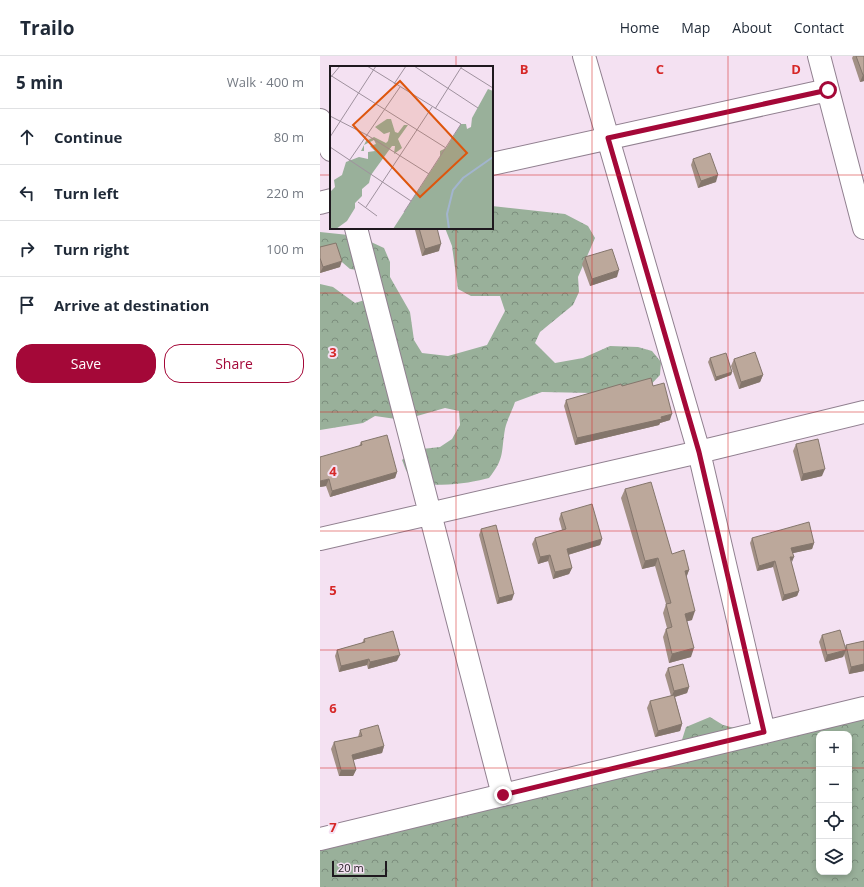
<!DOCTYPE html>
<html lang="en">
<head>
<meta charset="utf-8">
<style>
	body { margin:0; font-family:"Open Sans",sans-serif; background:#f6f6f7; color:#1f2937 }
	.controls { position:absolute; right:12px; bottom:12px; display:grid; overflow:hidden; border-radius:8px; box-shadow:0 2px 6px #0003 }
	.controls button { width:36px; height:36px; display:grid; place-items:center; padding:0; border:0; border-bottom:1px solid #e0e1e3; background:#fff; color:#1f2937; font:20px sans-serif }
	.scale { position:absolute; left:12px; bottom:10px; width:55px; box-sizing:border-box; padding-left:4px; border:2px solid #1f191f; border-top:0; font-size:11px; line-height:14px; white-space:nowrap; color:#1f191f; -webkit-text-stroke:3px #f4e1f2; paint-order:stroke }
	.stop { position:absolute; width:12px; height:12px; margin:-9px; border:3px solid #a40838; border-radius:50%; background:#fff }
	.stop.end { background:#a40838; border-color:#fff; box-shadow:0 1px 4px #0008 }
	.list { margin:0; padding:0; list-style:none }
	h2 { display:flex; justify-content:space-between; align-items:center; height:52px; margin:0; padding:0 16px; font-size:17px }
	h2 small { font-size:13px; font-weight:400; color:#747a83 }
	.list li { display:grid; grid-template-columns:26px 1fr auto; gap:12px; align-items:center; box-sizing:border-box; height:56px; padding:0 16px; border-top:1px solid #e0e1e3 }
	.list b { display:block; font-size:15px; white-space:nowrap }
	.list em { font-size:13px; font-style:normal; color:#747a83 }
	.actions { display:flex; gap:8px; padding:12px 16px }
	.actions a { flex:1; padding:9px 0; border:1px solid #a40838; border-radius:16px; text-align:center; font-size:14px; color:#a40838 }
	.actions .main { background:#a40838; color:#fff }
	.icon { flex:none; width:22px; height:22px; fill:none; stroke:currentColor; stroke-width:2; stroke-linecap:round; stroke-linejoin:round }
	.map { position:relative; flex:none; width:544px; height:831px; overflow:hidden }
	header { display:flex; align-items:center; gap:24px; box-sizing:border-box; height:56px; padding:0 20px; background:#fff; border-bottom:1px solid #e0e1e3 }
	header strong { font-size:19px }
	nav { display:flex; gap:22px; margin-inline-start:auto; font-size:14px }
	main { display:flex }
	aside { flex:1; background:#fff }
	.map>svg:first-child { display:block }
</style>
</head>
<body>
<header>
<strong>Trailo</strong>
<nav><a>Home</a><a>Map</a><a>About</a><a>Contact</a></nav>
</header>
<main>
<aside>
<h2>5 min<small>Walk · 400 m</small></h2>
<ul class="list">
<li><svg class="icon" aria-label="ahead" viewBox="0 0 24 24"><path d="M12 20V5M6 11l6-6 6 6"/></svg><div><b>Continue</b></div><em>80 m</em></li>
<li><svg class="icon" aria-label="left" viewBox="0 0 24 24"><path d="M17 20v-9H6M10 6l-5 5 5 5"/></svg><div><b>Turn left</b></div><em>220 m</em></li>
<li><svg class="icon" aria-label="right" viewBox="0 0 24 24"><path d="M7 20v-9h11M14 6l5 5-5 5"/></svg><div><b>Turn right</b></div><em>100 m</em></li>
<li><svg class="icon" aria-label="arrive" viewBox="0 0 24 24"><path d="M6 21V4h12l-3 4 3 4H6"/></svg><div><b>Arrive at destination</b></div></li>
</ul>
<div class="actions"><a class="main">Save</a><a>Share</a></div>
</aside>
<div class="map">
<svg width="544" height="831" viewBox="0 0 544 831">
	<defs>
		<pattern id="forest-crowns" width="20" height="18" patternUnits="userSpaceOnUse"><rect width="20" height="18" fill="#99b09a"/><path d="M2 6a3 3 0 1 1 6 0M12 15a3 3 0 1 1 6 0" fill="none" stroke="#7c8e7d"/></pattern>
	</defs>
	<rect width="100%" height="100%" fill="#f4e1f2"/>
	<path fill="url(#forest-crowns)" fill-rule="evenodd" d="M172,150L245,158L268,170L275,182L258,221L259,236L253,249L220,276L215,287L235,307L263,302L290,290L318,291L332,295L341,306L340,319L322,338L222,336L195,346C192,355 187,364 185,373C181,396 185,402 169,422C150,427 99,437 87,416C85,413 84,408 82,404L93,394L120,391L132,383L140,369L139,355L125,352L83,364L55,360L43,367L0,374V228L13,231L35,247L48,243L44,215L30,213L8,194L0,195V176L38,180L64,192L70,206V221L90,256L94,284L102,297L128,300L167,289L185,255L180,240H151L138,233L132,190L125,172H172Z
		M544,654V831H0V785L357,700L366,671L390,661L403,669L445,680ZM499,678H529V816H499Z"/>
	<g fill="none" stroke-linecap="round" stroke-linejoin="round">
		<defs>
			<path id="minor" d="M264,0L379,396L444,676
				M499,0L544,172
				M0,64L11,94
				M172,108L508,34
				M0,147L11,144
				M36,172L183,739
				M0,483L379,396L544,356
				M0,783L544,652"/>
		</defs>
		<use href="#minor" stroke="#918090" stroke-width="24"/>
		<use href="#minor" stroke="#fff" stroke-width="22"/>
	</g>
	<path fill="#a29085" d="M533,0H544V25L540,26L532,2Z
		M373,103L396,126L378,132L371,109Z
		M95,172H117L119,195L102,200L95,174Z
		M0,191L20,211L0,217Z
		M265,201L297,221L270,230L262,208Z
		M390,302L412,316L411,319L395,325L388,306Z
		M414,303L443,319L440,326L419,333L411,310Z
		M302,330H333L350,364L340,367L339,369L255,389L244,350L246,344Z
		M41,386L77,416L75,422L10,441L6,430L0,431L39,390Z
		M476,388L502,420L481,425L473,395Z
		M305,433L352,498L369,514L366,522L372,564L367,565L371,601L349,607L343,581L346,573L347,572L343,557L346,548L335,510L322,513L301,442Z
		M241,457L282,483L280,489L248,499L252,512L249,518L233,523L228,505L218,508L212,488L215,482L242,474L239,463Z
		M161,473L192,544L177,548L159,479Z
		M432,482L494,487L492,493L473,497L471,506L479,535L477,540L462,545L453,511L437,515L430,487Z
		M502,579L525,592L526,589L544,585V615L529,618L524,598L523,601L505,606L499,586Z
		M44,583L77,605L48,613L47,609L19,616L15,600L17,594L42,587Z
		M348,612L369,631L367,637L355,641L362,668L360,675L335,681L327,652L330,645L351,640L345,619Z
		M40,674L64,690L62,697L33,704L36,714L33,720H19L11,693L14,686L38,681Z"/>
	<path fill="#84766c" d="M543,19H544V25L540,26Z
		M398,119L396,126L378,132L381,125Z
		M121,188L119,195L102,200L105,193Z
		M22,205L20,211L0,217L3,211Z
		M299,214L297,221L270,230L272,223Z
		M412,316L411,319L395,325L396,321Z
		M443,319L440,326L419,333L421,326Z
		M352,358L350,364L340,367L339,369L255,389L257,382Z
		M505,413L502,420L481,425L483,418Z
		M77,416L75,422L10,441L12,435Z
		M9,423L6,430L0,431V425Z
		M282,483L280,489L244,500L247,493Z
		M494,487L492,493L469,498L471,492Z
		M230,499L228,505L218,508L220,501Z
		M470,501H474L472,506Z
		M338,502L335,510L322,513L325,505Z
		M455,505L453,511L437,515L439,510Z
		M252,512L249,518L233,523L235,516Z
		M369,514L366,522L365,515Z
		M479,535L477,540L462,545L464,539Z
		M194,538L192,544L177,548L179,542Z
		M375,555L372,564L361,567L365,558Z
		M374,592L371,601L349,607L352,598Z
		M526,594L523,601L505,606L507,599Z
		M80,599L77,605L48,613L50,606Z
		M49,603L47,609L19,616L21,610Z
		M544,608V615L529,618L531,611Z
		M369,631L367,637L351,642L354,635Z
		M362,668L360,675L335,681L338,675Z
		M64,690L62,697L29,705L32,699Z
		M21,714H36L33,720H19Z"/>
	<path fill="#bca89b" stroke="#84766c" d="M536,0H544V19H543Z
		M390,97L398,119L381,125L373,103Z
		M99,172H117L121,188L105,193Z
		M16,187L22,205L3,211L0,202V191Z
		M292,193L299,214L272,223L265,201Z
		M435,296L443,319L421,326L414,303Z
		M406,297L412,316L396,321L390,302Z
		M331,322L333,330L344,327L352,358L341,361L342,363L257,382L246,344L301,328L302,330Z
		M67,379L77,416L12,435L9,423L0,425V401L42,389L41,386Z
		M498,383L505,413L483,418L476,388Z
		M331,426L352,498L364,494L369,514L365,515L375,555L365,558L374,592L352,598L346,573L352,571L346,548L351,547L338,502L325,505L305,433Z
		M272,448L282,483L247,493L252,512L235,516L230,499L220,501L215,482L246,473L241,457Z
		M489,466L494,487L471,492L474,501H470L479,535L464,539L455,505L439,510L432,482Z
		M176,469L194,538L179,542L161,473Z
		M520,574L526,594L507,599L502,579Z
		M73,575L80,599L50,606L49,603L21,610L17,594L45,586L44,583Z
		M544,585V608L531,611L526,589Z
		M363,608L369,631L354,635L348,612Z
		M354,639L362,668L338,675L330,645Z
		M58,669L64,690L32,699L36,714H21L14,686L42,680L40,674Z"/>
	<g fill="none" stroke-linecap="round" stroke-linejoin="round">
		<path stroke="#a40838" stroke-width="5" d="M183,739L444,676L379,396L288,82L508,34"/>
	</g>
	<path fill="none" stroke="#d62828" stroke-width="1" stroke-opacity="0.55" d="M136,0V11M272,0V831M408,0V831M0,119H11M172,119H544M136,172V831M0,237H544M0,356H544M0,475H544M0,594H544M0,712H499M529,712H544"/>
	<g transform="translate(10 10)">
		<rect width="163" height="163" fill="#f4e1f2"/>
		<path d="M158,23L163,25V163H63L110,91V85L116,82L131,58H136L137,63L141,61L142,52ZM57,53H61L65,66L68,67L74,59H78L68,73L72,82L64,88L65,80H62L41,109L39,117L32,123V130L25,137V142L17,155L6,163H0V126L5,121L4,114L12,109L16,96L29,91L38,93V86L45,85L40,80L46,78L44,74L34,79V85H31L36,75L44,71L56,77L58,75L60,66L54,68L45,61Z" fill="#99b09a"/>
		<path fill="none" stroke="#a2b5ce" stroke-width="2" d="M119,163L117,148L123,124L133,112L163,91"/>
		<path fill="none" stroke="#9f919e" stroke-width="1" d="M37,0L131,58L74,146M84,0L148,42M131,2L163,22M0,9L116,82M0,12L10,0M64,18L76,0M105,43L132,0M0,50L37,69L99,108M0,71L46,0M0,81L81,135M19,95L70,21M28,136L47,150M36,141L102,41"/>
		<path fill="#de560d" fill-opacity="0.15" stroke="#de560d" stroke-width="2" d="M70,15L137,87L90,131L23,59Z"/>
		<rect width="163" height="163" fill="none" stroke="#1f191f" stroke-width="2"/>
	</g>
	<g font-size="13" text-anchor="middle" font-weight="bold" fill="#d62828" stroke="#f4e1f2" stroke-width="4" stroke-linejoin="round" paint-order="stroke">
		<text x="204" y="18">B</text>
		<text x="340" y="18">C</text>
		<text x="476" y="18">D</text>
		<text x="13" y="301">3</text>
		<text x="13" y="420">4</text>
		<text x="13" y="539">5</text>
		<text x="13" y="657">6</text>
		<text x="13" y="776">7</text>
	</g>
</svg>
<div class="controls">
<button>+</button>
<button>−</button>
<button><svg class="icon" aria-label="locate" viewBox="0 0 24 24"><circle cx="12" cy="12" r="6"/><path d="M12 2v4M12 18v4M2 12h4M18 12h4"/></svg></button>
<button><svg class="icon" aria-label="layers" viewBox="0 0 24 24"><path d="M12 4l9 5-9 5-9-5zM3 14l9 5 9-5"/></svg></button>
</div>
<div class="scale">20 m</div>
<div class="stop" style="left:508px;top:34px"></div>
<div class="stop end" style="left:183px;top:739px"></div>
</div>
</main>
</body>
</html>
